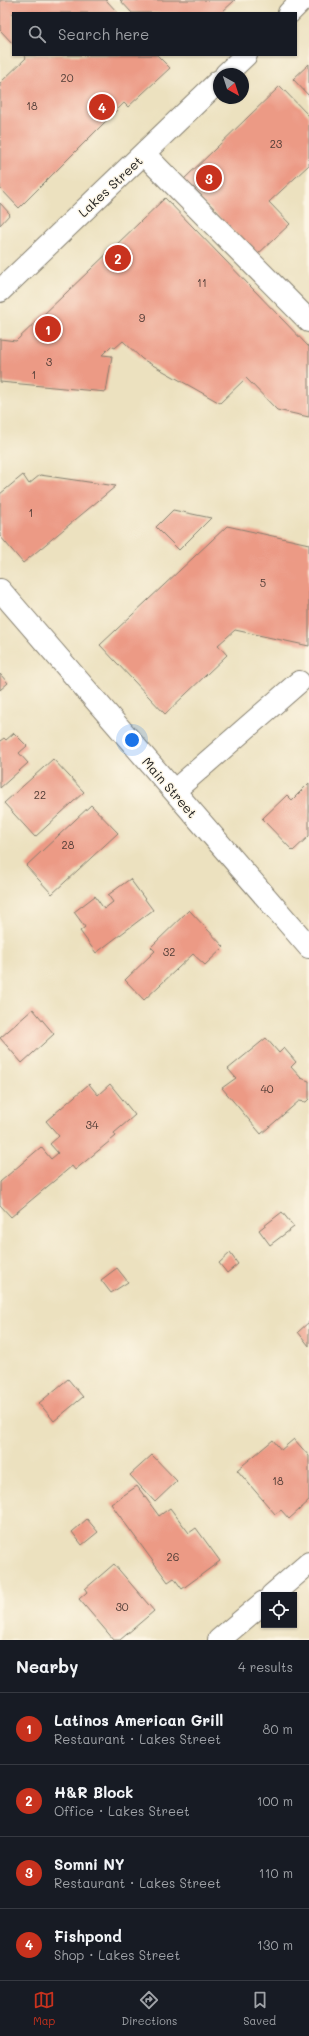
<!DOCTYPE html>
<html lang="en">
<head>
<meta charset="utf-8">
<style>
	body { margin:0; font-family:Mali,sans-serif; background:#242831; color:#f1f3f6 }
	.controls { position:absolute; right:12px; bottom:12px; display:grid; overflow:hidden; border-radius:0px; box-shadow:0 1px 3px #0004 }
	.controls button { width:36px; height:36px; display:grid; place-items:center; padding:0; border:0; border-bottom:1px solid #363941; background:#171b24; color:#f1f3f6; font:20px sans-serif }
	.compass { position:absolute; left:213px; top:68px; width:36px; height:36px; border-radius:50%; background:#171b24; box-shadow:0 1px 3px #0004; rotate:141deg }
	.you { position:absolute; left:132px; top:740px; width:14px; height:14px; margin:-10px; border:3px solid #fff; border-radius:50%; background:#1a73e8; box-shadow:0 0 0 6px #1a73e833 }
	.badge { display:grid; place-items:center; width:26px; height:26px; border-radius:50%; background:#c8321e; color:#fff; font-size:13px; font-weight:700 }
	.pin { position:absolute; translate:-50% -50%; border:2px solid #fff; box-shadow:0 1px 4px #0006 }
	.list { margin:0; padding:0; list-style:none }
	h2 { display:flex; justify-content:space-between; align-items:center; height:52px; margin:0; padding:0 16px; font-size:17px }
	h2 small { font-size:13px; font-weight:400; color:#9ea1a6 }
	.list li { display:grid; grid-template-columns:26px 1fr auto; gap:12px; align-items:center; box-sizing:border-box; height:72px; padding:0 16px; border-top:1px solid #363941 }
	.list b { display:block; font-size:15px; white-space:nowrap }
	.list p { margin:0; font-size:13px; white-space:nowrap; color:#9ea1a6 }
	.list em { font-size:13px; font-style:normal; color:#9ea1a6 }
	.icon { flex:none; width:22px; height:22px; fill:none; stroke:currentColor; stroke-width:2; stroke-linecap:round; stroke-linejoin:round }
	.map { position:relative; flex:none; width:309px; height:1640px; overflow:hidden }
	.search { position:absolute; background:#171b24; box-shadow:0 1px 3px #0004; left:12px; right:12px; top:12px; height:44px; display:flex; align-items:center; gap:10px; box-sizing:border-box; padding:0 14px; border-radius:0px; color:#9ea1a6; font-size:15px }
	.sheet { height:340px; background:#171b24 }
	nav { display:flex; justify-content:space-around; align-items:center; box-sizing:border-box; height:56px; border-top:1px solid #363941; background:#171b24; font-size:11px; color:#9ea1a6 }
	nav a { display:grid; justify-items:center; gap:2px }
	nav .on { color:#c8321e }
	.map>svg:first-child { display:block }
</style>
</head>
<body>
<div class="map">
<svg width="309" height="1640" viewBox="0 0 309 1640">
	<rect width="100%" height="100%" fill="#fcf5e5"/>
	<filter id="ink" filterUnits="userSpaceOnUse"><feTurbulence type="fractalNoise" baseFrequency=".025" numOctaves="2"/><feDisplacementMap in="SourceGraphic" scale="8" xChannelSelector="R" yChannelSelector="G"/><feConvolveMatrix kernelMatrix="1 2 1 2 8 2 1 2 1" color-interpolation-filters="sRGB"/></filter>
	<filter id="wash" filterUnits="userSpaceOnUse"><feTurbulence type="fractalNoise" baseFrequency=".012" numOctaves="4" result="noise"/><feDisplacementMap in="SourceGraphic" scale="16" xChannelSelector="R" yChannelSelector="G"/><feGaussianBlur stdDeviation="0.9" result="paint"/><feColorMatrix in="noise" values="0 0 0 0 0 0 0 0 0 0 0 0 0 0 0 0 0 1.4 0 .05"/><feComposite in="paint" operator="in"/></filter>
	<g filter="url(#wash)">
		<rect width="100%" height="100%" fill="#ece1bf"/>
		<g id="blocks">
			<path fill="#ec9a85" d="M0,0H106L118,13H13V44L0,30Z
				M120,0H235L221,13H132Z
				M24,55H157L170,68L128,107L124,103L19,208L0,188V83L26,58Z
				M309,64V96L293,79Z
				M280,86L309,116V165L269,202L290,224L257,255L182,181Z
				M165,198L309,347V417L277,410L246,378L220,403L142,359L123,341L115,348L111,346L102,355L112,356L106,392L0,382V339L16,341Z
				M0,203L10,214L0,225Z
				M23,475L29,484L40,475L116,486L23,563L0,536V494Z
				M173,510L211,518L179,550L156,527Z
				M227,526L309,544V646L235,630L218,645L227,655L165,714L100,645Z
				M0,674L8,683L0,690Z
				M14,733L27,746L19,753L28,763L0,788V741L4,738L6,740Z
				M53,759L84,792L35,837L4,803Z
				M309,783V836L293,851L262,819L287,795L292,800Z
				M91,805L118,833L52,894L26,866Z
				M130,879L153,910L96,953L80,931L85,927L74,912L95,896L104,909L113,902L108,895Z
				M189,910L224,947L205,965L193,954L144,1000L125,980L155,951L151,947Z
				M33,1009L54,1034L22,1063L0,1038Z
				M266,1038L279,1053L284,1048L296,1062L291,1067L301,1078L309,1081V1099L306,1102L299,1101L261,1134L222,1088L236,1078L228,1069Z
				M89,1084L98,1095L110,1084L135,1115L114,1133L116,1136L75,1170L72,1166L11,1217L0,1205V1182L41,1147L51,1159L58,1153L50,1144L59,1136L46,1121Z
				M282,1212L294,1227L270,1245L259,1230Z
				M230,1253L238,1264L227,1273L219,1263Z
				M117,1268L128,1282L111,1293L101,1280Z
				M309,1322V1346L298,1332Z
				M68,1379L83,1397L54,1421L39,1403Z
				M294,1439L309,1456V1501L289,1519L281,1510L275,1514L237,1470L273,1440L281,1450Z
				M152,1455L177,1481L155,1502L130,1475Z
				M137,1486L159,1516L170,1508L189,1533L196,1528L220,1561L182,1589L174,1578L168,1582L111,1504Z
				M87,1519L98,1532L82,1545L72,1532Z
				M114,1564L154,1611L120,1640H114L79,1599L87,1592L85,1589Z"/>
		</g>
	</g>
	<g filter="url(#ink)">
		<use href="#blocks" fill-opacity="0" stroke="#847e6e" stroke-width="1"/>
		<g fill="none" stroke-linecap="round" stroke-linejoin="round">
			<defs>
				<path id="minor" d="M289,13L302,0
					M226,74L246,55
					M144,154L309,321
					M0,291L219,81
					M0,590L309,947
					M174,791L299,682
					M272,1595L309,1563
					M219,1640L264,1602"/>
			</defs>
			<use href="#minor" stroke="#847e6e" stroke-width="24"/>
			<use href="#minor" stroke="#fff" stroke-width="22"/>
		</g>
	</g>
	<g text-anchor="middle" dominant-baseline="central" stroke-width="3" stroke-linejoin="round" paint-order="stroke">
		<g font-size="11" fill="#503c36">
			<text x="67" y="77">20</text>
			<text x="32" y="105">18</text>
			<text x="276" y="143">23</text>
			<text x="202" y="282">11</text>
			<text x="142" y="317">9</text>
			<text x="49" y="361">3</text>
			<text x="34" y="374">1</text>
			<text x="31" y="512">1</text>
			<text x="263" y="582">5</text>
			<text x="40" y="794">22</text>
			<text x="68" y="844">28</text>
			<text x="169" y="951">32</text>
			<text x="267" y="1088">40</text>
			<text x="92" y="1124">34</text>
			<text x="278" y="1480">18</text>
			<text x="173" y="1556">26</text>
			<text x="122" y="1606">30</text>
		</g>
		<g font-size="13" fill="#1c1c1c" stroke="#fcf5e5">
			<text transform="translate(110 186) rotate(-43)">Lakes Street</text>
			<text transform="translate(170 787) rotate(49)">Main Street</text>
		</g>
	</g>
</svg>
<div class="controls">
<button><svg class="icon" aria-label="locate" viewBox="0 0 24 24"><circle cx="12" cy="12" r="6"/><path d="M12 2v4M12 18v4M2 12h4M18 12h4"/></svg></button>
</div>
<svg class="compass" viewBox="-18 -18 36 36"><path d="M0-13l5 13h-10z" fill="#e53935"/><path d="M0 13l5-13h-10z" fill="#9ea1a6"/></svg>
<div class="you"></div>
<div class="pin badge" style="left:48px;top:329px">1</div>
<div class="pin badge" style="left:118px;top:258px">2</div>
<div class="pin badge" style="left:209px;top:178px">3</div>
<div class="pin badge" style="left:102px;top:107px">4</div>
<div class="search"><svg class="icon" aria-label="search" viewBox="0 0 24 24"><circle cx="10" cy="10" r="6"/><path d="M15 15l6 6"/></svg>Search here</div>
</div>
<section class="sheet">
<h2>Nearby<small>4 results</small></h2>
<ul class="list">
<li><span class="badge">1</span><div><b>Latinos American Grill</b><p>Restaurant · Lakes Street</p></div><em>80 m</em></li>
<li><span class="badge">2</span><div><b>H&amp;R Block</b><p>Office · Lakes Street</p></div><em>100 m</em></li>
<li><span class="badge">3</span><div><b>Somni NY</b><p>Restaurant · Lakes Street</p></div><em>110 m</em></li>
<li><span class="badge">4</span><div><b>Fishpond</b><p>Shop · Lakes Street</p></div><em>130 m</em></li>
</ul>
</section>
<nav>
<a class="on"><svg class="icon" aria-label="map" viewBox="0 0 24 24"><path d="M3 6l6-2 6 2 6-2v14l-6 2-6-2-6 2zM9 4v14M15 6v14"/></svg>Map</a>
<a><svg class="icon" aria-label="directions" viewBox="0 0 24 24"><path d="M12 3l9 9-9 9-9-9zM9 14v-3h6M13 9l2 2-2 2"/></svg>Directions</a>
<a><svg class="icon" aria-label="saved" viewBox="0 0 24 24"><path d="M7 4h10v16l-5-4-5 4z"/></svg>Saved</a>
</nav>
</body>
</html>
